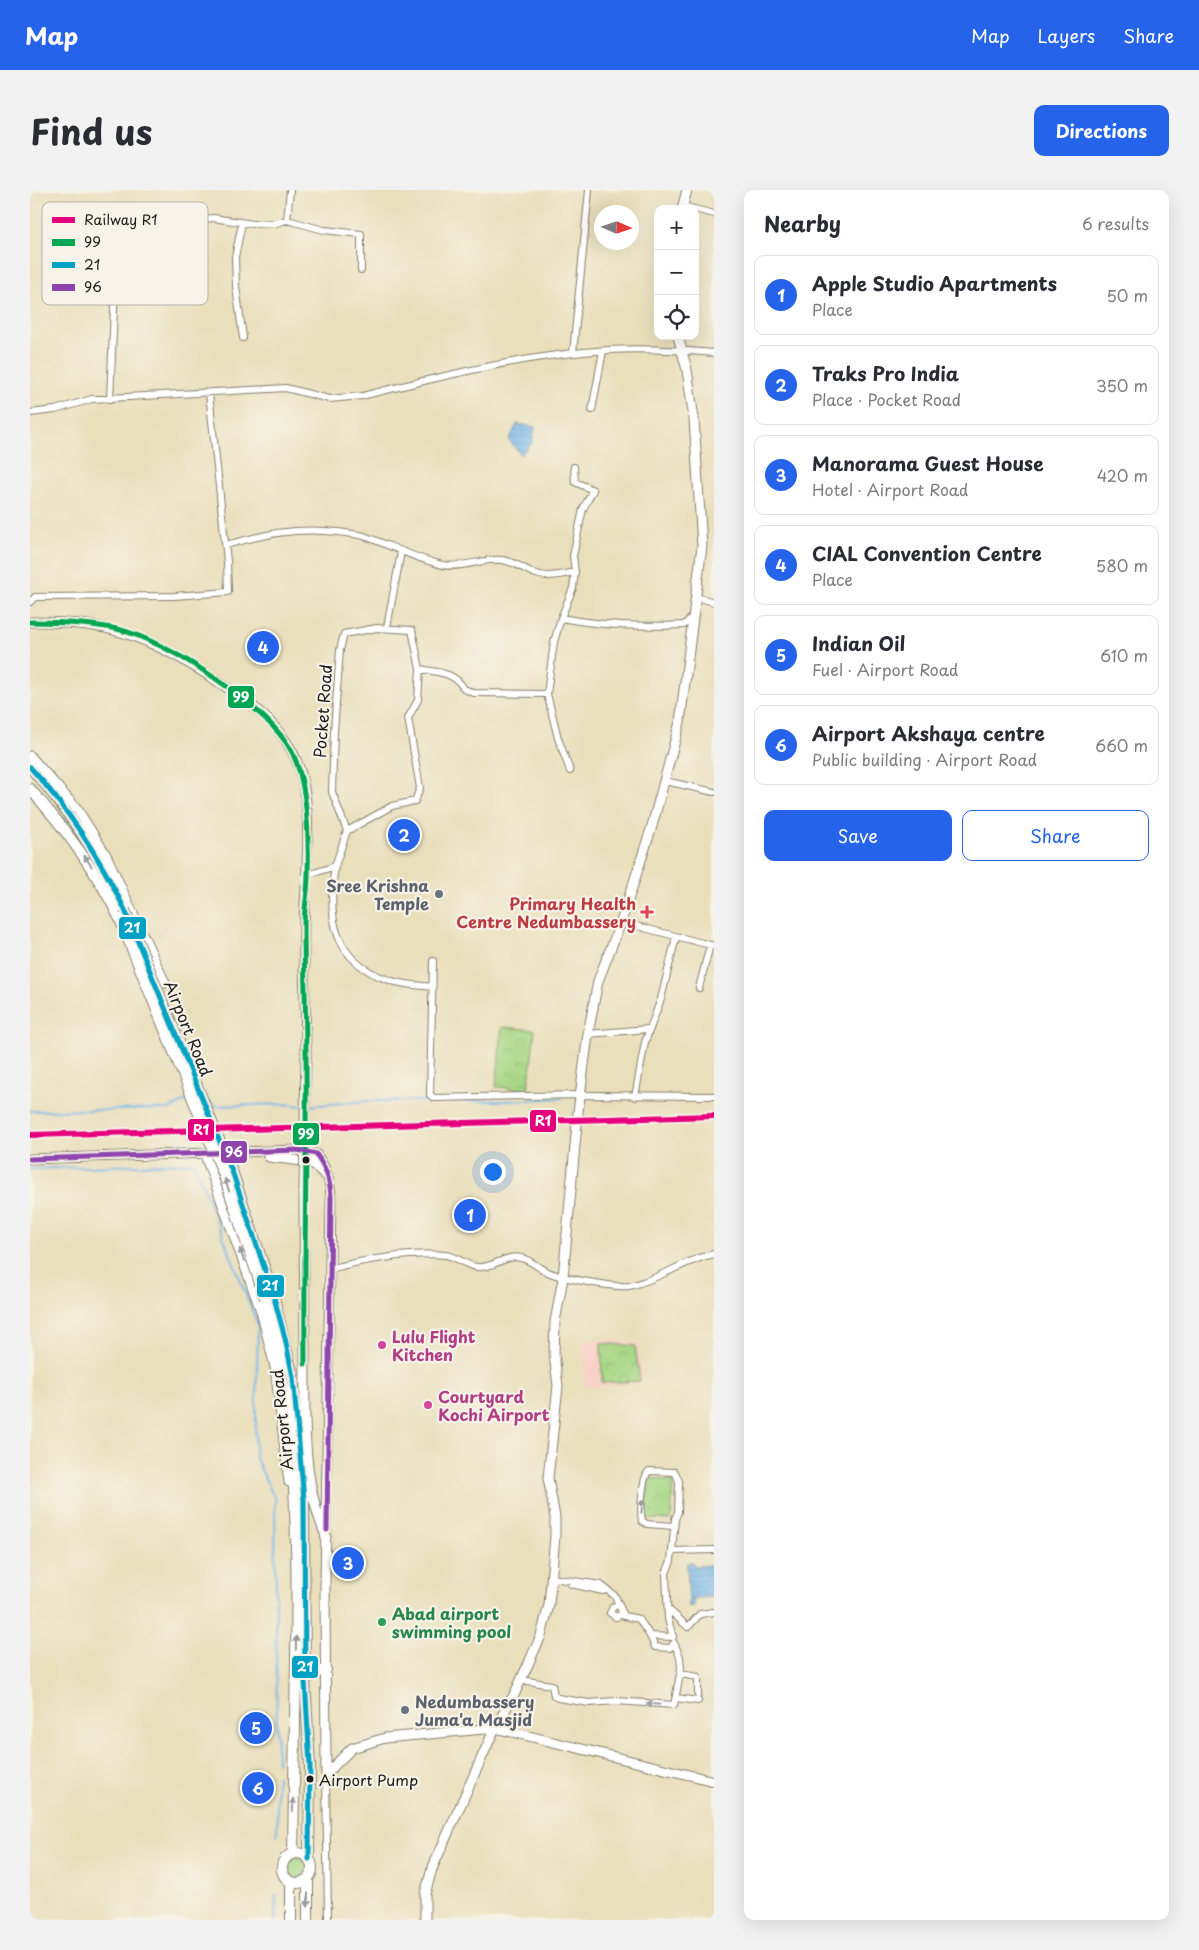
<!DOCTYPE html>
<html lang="en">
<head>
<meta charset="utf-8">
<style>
	body { margin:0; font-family:"Playpen Sans",sans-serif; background:#f2f2f3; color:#2b2b33 }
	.controls { position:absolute; right:15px; top:15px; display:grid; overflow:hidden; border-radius:10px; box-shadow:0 5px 20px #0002 }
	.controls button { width:45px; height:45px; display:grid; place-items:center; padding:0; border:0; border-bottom:1px solid #e1e1e2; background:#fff; color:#2b2b33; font:25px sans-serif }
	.compass { position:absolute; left:564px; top:15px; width:45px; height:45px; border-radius:50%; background:#fff; box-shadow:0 5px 20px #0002; rotate:93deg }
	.you { position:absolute; left:462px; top:981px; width:18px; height:18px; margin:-12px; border:4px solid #fff; border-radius:50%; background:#1a73e8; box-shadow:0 0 0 8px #1a73e833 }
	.badge { display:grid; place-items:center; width:32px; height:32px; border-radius:50%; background:#2563eb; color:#fff; font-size:16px; font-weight:700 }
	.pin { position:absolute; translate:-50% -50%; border:2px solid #fff; box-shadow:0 1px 5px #0006 }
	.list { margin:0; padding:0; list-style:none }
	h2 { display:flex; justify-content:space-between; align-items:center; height:65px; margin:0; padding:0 20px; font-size:21px }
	h2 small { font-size:16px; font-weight:400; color:#7c7c81 }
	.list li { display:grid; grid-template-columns:32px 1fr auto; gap:15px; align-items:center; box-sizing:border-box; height:80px; margin:0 10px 10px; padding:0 10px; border:1px solid #e1e1e2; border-radius:10px }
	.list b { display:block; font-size:19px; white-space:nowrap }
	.list p { margin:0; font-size:16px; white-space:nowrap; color:#7c7c81 }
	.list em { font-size:16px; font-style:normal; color:#7c7c81 }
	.actions { display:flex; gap:10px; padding:15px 20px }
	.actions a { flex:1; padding:11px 0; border:1px solid #2563eb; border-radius:10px; text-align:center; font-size:18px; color:#2563eb }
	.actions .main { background:#2563eb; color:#fff }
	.icon { flex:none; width:28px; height:28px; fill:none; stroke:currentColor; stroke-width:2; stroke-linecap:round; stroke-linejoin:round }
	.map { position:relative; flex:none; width:684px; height:1730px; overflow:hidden; border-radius:10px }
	header { display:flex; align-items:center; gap:30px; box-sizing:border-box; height:70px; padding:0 25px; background:#2563eb; color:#fff }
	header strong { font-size:24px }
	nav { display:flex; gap:28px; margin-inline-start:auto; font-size:18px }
	.intro { display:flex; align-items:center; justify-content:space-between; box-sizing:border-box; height:120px; padding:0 30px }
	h1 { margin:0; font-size:35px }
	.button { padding:12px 22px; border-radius:10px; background:#2563eb; color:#fff; font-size:18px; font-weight:700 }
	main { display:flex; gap:30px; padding:0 30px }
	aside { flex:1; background:#fff; border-radius:10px; box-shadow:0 5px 20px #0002 }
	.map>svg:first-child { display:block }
</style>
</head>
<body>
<header>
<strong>Map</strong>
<nav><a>Map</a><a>Layers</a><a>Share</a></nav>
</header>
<div class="intro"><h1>Find us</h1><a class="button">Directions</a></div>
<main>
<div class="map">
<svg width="684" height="1730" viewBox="0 0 684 1730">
	<defs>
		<pattern id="grass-dots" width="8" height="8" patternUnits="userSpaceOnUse" patternTransform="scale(1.25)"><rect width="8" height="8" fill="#a7d785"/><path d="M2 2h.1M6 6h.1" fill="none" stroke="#8fb872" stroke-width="1.8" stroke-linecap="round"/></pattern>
		<pattern id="park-crowns" width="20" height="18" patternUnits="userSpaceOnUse" patternTransform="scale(1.25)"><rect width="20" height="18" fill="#a7d785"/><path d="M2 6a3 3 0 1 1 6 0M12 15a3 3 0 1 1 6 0" fill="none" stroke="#8fb872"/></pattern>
		<pattern id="water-rules" width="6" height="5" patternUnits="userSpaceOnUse" patternTransform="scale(1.25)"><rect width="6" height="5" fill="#75b5e9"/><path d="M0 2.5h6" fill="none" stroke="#659bc7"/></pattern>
	</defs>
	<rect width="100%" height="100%" fill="#f7f3e8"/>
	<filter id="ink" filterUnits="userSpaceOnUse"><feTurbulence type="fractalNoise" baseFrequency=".02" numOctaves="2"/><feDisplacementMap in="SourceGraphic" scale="10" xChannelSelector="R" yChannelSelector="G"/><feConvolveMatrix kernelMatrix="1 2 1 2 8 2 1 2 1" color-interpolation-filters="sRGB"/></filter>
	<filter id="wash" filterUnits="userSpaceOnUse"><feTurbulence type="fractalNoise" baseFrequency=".0096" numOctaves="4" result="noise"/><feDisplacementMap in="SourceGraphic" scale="20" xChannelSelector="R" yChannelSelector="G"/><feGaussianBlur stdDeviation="1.12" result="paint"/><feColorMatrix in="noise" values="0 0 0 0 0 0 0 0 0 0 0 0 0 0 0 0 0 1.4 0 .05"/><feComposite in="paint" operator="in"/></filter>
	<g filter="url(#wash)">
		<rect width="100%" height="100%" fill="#eadfbb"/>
		<path fill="#f7d1c6" d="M553,1149L608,1153L613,1192L555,1197Z"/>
		<path fill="url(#grass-dots)" stroke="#627a50" d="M256 1678a11 11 0 1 1 22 0a11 11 0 1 1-22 0Z"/>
		<path fill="url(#park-crowns)" stroke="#627a50" d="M472,837L505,840L498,900L466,897Z
			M571,1153L605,1156L610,1191L572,1193Z
			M619,1288L643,1291L641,1330L615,1329Z"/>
		<path fill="url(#water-rules)" stroke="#486882" d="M487,234L505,237L502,253L491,265L479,250Z
			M662,1372L664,1376L684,1375V1407L663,1408L664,1416L659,1417L657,1373Z"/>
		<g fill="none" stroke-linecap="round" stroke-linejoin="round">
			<path stroke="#75b5e9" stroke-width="2" d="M178,912L186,916L254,914L272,916
				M277,916L336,911H477L532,908
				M0,921L140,919L155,911L161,912
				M0,979L164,973L228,1135L225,1267L245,1309L247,1573
				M247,1645V1586
				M245,1730L246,1705"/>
		</g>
	</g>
	<g filter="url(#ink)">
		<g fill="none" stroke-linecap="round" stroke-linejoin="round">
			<defs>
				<path id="street" d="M653,16L684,24
					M257,30L294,40L331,44V80
					M212,33L205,67L206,97L213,148
					M543,163L559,0
					M80,209L85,96L96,61L150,48L175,29L183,28L223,34L246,33L257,30L260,0
					M562,220L573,161
					M0,223L25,220L62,209L256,198L299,209L332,206C413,186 495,165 578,160C613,158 649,160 684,163
					M196,355C236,344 265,337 308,342C316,343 326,344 334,346C360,355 385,369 413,375C434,379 456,366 477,371C485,373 493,378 501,382C515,389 530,385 545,382
					M666,407L684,412
					M0,412L5,407L144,406L198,402L197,371L179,203
					M531,428L543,398L545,382L543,366L553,319L563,300L545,292L544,277
					M357,437L371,362
					M517,504L528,548L540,581
					M635,591L684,602
					M317,641L302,602L304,541L310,460L314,444L347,438L382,440L390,479
					M305,676C297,727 303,772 359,790C372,795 387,795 401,797
					M278,685L305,676L317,641L362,616L385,611L390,598L378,528L388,510L390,479C407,482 425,482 434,499L444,503L517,504L524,452L531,428C571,436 613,437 654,435L663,426
					M591,732L684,756
					M403,771L400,905L404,908L550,905L684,906
					M669,798L680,755
					M558,844L618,839
					M605,907L615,852L631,809L646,747
					M300,1079C331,1070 383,1062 416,1065C428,1067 436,1076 447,1077C462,1079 476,1064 491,1068C501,1070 508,1078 518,1082C531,1088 586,1098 599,1096C629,1090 654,1070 684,1064
					M642,1361L684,1360
					M522,1388L571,1395L585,1406L594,1426L609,1429L620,1446L643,1447L638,1429L636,1383L641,1371L645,1329L648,1322L649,1291L645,1282L619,1281C612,1287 610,1321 612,1331L617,1334L644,1336
					M540,1391L541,1394L573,1401
					M589,1414L583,1417L580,1423L586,1427L592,1424
					M638,1419L658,1437L670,1424L684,1422
					M620,1446L625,1457L640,1458L644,1453
					M651,1484L668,1487V1505
					M491,1490L522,1495L524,1506L528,1508L559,1513L586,1511L644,1515L651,1479L650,1467L645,1455
					M646,1508L668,1511
					M296,1584L298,1730"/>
				<path id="secondary" d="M652,19L657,0
					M0,432C74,431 112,443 175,483C207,504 242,525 262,561C286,605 276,684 274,733C273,777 276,822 276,866
					M0,566L47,619L76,665L135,793
					M175,965L231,1121L245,1177L259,1292
					M239,967L281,972L295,985
					M0,969L268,960L286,964C296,978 300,989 301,1007L295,1395L296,1584
					M274,1002C274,1056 275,1111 275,1166C275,1225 271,1290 296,1346
					M296,1584L322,1558L355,1548L465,1538L684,1591
					M395,1730V1704L402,1679L465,1538L485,1503L511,1446L519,1415L525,1346V1327L518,1288L528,1196L524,1164L525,1132L533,1088L548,922L558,844L568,791L591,732L622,636L650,532L672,356L664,229L657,180L648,146"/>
				<path id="primary" d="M0,577C39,620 70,668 95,720
					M0,599C36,639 66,680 90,729
					M243,1104L263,1187L274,1310L275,1491L280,1575L279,1669
					M235,1108C267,1224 268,1346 266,1466C265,1532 264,1598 263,1664
					M275,1491L282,1483L296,1480
					M252 1678a15 15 0 1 1 30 0a15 15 0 1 1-30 0Z
					M261,1692V1730
					M278,1730V1689"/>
			</defs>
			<use href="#street" stroke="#837e6c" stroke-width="8"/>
			<use href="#secondary" stroke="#837e6c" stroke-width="11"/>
			<use href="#primary" stroke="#837e6c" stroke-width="12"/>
			<use href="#street" stroke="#fff" stroke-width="6"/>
			<use href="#secondary" stroke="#fff" stroke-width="9"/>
			<use href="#primary" stroke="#fff" stroke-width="10"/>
			<defs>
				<path id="secondary-bridge" d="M274,1002L276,866"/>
				<path id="primary-bridge" d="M95,720L203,984L243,1104
					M90,729L193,983L235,1108"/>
			</defs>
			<use href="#secondary-bridge" stroke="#837e6c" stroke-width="11" stroke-linecap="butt"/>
			<use href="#primary-bridge" stroke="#837e6c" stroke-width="12" stroke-linecap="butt"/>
			<use href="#secondary-bridge" stroke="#fff" stroke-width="9"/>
			<use href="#primary-bridge" stroke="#fff" stroke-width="10"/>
			<defs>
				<path id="bus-1" d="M0,432C29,432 59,433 87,439C136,450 239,517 262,562C278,594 279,649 278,685C278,702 274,718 274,735C274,779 276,822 276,865C277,968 274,1071 275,1174"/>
				<path id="bus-2" d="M0,577C39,620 70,668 95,720L203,984L243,1104L255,1148L263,1187L274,1310L275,1491L280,1575L279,1669"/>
				<path id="bus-3" d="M0,969L268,960L286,964C296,978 300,989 301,1007L297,1340"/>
			</defs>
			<use href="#bus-1" stroke="#f7f3e8" stroke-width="9"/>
			<use href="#bus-2" stroke="#f7f3e8" stroke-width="9"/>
			<use href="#bus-3" stroke="#f7f3e8" stroke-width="9"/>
			<use href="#bus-1" stroke="#00a651" stroke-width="5"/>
			<use href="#bus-2" stroke="#01a2c5" stroke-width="5"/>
			<use href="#bus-3" stroke="#8e44ad" stroke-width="5"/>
			<defs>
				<path id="rail-1" d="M0,945L684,926"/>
			</defs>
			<use href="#rail-1" stroke="#f7f3e8" stroke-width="10"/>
			<use href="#rail-1" stroke="#e5007d" stroke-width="6"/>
		</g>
		<defs><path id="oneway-solid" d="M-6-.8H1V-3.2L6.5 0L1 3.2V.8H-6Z" transform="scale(1.25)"/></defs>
		<g fill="#999">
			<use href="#oneway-solid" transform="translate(58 671) rotate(-124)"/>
			<use href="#oneway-solid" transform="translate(197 995) rotate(-109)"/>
			<use href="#oneway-solid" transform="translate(212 1065) rotate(-109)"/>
			<use href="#oneway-solid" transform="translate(612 1316) rotate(-85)"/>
			<use href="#oneway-solid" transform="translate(266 1453) rotate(-89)"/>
			<use href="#oneway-solid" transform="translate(623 1514) rotate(-175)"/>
			<use href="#oneway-solid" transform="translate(263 1615) rotate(-89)"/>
			<use href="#oneway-solid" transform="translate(278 1710) rotate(90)"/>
		</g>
	</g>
	<g fill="#6b7280" stroke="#f7f3e8" stroke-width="2">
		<circle cx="409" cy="704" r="5"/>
		<circle cx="375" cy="1520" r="5"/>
	</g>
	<path fill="#e0444e" stroke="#f7f3e8" stroke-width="2" d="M614.5 714.5h5v5h5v5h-5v5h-5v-5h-5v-5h5z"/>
	<g fill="#1c1c1c" stroke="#f7f3e8" stroke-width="2">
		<circle cx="276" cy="970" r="4.5"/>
		<circle cx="280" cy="1589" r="4.5"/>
	</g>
	<g fill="#d1479c" stroke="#f7f3e8" stroke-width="2">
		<circle cx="352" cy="1155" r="5"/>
		<circle cx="398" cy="1215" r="5"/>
	</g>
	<circle fill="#2e9e5b" stroke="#f7f3e8" stroke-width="2" cx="352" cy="1432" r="5"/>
	<g text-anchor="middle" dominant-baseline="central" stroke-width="4.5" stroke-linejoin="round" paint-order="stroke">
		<g font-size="15" fill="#1c1c1c" stroke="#f7f3e8" text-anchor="start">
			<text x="289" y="1589">Airport Pump</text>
		</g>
		<g font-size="16" fill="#1c1c1c" stroke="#f7f3e8">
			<text transform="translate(292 521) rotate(-86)">Pocket Road</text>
			<text transform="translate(159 838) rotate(68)">Airport Road</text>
			<text transform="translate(251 1230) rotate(-96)">Airport Road</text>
		</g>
		<g font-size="16" font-weight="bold" fill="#5b616d" stroke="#f7f3e8" text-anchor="end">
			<text x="399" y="695">Sree Krishna<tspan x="399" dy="18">Temple</tspan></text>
			<text x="385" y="1511" text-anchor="start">Nedumbassery<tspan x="385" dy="18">Juma'a Masjid</tspan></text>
		</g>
		<g font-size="16" font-weight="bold" fill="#be3a42" stroke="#f7f3e8" text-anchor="end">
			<text x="606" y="713">Primary Health<tspan x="606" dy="18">Centre Nedumbassery</tspan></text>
		</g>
		<g font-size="16" font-weight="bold" fill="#b23c85" stroke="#f7f3e8" text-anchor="start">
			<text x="362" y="1146">Lulu Flight<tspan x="362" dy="18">Kitchen</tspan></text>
			<text x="408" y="1206">Courtyard<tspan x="408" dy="18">Kochi Airport</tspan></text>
		</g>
		<g font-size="16" font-weight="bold" fill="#27864d" stroke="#f7f3e8" text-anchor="start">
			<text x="362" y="1423">Abad airport<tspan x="362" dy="18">swimming pool</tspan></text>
		</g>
	</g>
	<rect x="12" y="12" width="166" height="103" rx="8" fill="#f7f3e8" stroke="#b5b2ab" stroke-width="1"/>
	<rect x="22" y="27" width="23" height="6" fill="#e5007d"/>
	<rect x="22" y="49" width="23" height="7" fill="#00a651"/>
	<rect x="22" y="72" width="23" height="6" fill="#01a2c5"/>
	<rect x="22" y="94" width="23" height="7" fill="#8e44ad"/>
	<g font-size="14" fill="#1c1c1c">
		<text x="54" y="35">Railway R1</text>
		<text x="54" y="57">99</text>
		<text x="54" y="80">21</text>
		<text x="54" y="102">96</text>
	</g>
	<g stroke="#f7f3e8" stroke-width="2">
		<rect x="197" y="495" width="28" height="24" rx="5" fill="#00a651"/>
		<rect x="88" y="726" width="29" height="24" rx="5" fill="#01a2c5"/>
		<rect x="499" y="919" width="28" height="24" rx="5" fill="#e5007d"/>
		<rect x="157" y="928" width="28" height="24" rx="5" fill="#e5007d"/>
		<rect x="262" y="932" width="28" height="24" rx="5" fill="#00a651"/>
		<rect x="190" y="950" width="28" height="24" rx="5" fill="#8e44ad"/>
		<rect x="226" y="1084" width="29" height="24" rx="5" fill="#01a2c5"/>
		<rect x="261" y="1465" width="28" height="24" rx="5" fill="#01a2c5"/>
	</g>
	<g font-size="14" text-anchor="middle" font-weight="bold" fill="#fff">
		<text x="211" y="512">99</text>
		<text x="102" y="743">21</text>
		<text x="513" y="936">R1</text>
		<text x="171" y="945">R1</text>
		<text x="276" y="949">99</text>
		<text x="204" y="967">96</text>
		<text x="240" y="1101">21</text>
		<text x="275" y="1482">21</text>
	</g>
</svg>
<div class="controls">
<button>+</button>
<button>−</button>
<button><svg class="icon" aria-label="locate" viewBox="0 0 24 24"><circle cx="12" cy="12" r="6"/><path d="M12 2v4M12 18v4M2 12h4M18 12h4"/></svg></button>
</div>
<svg class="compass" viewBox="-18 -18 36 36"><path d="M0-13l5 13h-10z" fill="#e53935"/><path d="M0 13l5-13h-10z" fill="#7c7c81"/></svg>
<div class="you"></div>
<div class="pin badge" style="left:440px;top:1025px">1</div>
<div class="pin badge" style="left:374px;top:645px">2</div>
<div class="pin badge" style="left:318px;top:1373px">3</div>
<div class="pin badge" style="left:233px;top:457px">4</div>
<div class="pin badge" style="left:226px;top:1538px">5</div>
<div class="pin badge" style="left:228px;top:1598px">6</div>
</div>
<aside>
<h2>Nearby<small>6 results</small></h2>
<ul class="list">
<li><span class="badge">1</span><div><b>Apple Studio Apartments</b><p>Place</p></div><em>50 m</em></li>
<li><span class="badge">2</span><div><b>Traks Pro India</b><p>Place · Pocket Road</p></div><em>350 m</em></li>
<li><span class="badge">3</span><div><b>Manorama Guest House</b><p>Hotel · Airport Road</p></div><em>420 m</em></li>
<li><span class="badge">4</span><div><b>CIAL Convention Centre</b><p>Place</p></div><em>580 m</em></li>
<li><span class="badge">5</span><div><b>Indian Oil</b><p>Fuel · Airport Road</p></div><em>610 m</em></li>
<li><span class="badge">6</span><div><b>Airport Akshaya centre</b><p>Public building · Airport Road</p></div><em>660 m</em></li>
</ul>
<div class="actions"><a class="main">Save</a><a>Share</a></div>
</aside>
</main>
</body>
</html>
